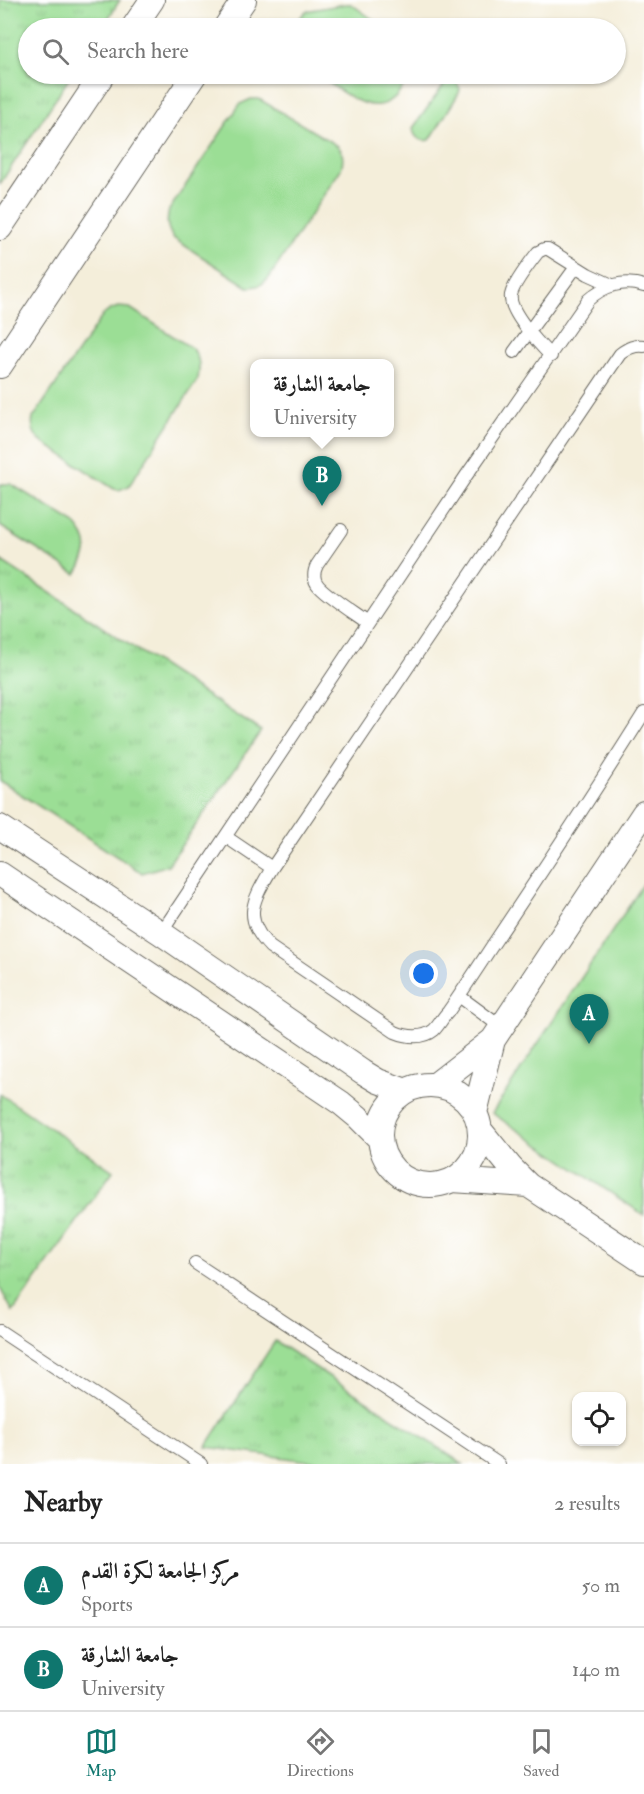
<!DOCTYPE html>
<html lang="en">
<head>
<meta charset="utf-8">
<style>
	body { margin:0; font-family:"IM FELL Double Pica",Amiri,serif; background:#f6f6f6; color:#222 }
	.controls { position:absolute; right:18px; bottom:18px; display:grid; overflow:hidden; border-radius:12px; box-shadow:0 2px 4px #0004 }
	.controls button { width:54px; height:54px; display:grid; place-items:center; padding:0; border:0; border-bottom:2px solid #e0e0e0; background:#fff; color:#222; font:30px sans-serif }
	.you { position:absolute; left:424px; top:974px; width:21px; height:21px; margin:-15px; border:4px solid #fff; border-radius:50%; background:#1a73e8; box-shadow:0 0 0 9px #1a73e833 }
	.badge { display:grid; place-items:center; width:39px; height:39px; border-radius:50%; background:#0f766e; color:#fff; font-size:20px; font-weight:700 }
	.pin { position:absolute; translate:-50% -50px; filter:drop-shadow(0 2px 3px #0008) }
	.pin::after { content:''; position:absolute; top:32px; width:21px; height:18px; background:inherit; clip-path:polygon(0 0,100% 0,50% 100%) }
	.popup { position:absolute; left:250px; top:359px; width:144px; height:78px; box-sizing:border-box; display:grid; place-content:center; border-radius:12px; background:#fff; filter:drop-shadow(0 2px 4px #0005); font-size:20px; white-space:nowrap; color:#767676 }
	.popup b { font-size:22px; color:#222 }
	.popup::after { content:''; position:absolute; left:50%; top:100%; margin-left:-12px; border:12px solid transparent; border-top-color:#fff }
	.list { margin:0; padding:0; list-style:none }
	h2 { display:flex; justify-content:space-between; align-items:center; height:78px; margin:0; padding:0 24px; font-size:26px }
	h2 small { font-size:20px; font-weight:400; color:#767676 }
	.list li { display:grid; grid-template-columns:39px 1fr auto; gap:18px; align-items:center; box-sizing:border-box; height:84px; padding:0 24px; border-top:2px solid #e0e0e0 }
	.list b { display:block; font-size:22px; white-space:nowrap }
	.list p { margin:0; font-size:20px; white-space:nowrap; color:#767676 }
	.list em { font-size:20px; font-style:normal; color:#767676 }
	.icon { flex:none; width:33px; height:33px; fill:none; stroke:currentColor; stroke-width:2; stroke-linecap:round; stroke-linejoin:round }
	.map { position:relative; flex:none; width:644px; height:1464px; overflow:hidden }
	.search { position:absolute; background:#fff; box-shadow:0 2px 4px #0004; left:18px; right:18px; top:18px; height:66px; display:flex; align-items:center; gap:15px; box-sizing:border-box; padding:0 21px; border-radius:33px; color:#767676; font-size:22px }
	.sheet { height:246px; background:#fff }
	nav { display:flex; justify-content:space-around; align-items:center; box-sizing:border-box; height:84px; border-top:2px solid #e0e0e0; background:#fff; font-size:16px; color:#767676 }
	nav a { display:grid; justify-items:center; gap:3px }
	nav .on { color:#0f766e }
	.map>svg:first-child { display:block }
</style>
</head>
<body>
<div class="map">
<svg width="644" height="1464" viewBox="0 0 644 1464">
	<defs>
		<pattern id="grass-tufts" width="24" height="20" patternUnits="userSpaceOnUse" patternTransform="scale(1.5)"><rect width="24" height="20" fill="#9bde95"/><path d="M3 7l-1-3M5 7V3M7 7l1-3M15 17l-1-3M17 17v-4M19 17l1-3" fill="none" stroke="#85be80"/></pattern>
	</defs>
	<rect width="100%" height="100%" fill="#fff"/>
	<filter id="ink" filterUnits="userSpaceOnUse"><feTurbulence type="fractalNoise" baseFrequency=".0167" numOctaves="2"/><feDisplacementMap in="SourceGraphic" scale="12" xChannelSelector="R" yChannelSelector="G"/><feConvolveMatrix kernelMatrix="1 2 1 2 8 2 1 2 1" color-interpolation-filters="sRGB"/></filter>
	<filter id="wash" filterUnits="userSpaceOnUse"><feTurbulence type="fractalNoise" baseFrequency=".008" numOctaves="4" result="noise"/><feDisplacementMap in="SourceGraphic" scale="24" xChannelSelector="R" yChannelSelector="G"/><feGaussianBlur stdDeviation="1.35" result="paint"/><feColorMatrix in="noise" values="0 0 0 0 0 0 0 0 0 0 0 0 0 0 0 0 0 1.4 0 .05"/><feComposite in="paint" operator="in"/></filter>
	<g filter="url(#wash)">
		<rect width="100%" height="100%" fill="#f4eeda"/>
		<path fill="url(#grass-tufts)" stroke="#5c7d58" stroke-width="1.5" d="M0,0H120L102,28H28V74H72L0,184Z
			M0,560L261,731L168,865L142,873L0,781Z
			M0,1094L113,1171L13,1312L0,1288Z
			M275,1341L463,1464H330L206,1447Z"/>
		<path fill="#9bde95" stroke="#5c7d58" stroke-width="1.5" d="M345,4H351L385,28H291L306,11Z
			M316,74H411C406,81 401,91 395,97C371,121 337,87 316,74Z
			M448,79L456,81L460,89L459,93L430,140C420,142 414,138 413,128Z
			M251,99H259L338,146C344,153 344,160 341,169L269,278C262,285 258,287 248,287L173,238C167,228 166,222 169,210L240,104Z
			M118,307L130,308L193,349C200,359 200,367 198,379L129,486L119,490L114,489L39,440C33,433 31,427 33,418L102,316L110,310Z
			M0,484H11L74,523C92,542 89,554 76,574L0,526Z
			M644,883V1215L492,1113Z"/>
	</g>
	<g filter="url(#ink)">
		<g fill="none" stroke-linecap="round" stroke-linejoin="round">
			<defs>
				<path id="lane" d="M644,346C634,345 628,348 620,354L272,868C254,899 241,917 270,947L395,1032C407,1037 423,1039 434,1030C439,1025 443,1017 448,1012C464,989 479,966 494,943C545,867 595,791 644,713
					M514,352L576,267
					M551,356C540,345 508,311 511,295C513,285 531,261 538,252L544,249H548L588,274L612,285
					M341,530L317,565C314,571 313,578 317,584C324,594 357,615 368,623
					M226,837L272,868
					M161,933L466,476L588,300C603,286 623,279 644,286
					M459,996L501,1027
					M195,1263L499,1464
					M0,1331L201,1464"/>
				<path id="street" d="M133,28L152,0
					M225,28L244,0
					M0,228L103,74
					M0,366L195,74
					M0,827L161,933L363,1072L378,1081L406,1091
					M0,874L341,1103L358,1117L380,1139
					M435,1085L493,1040
					M380 1135a50 50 0 1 1 100 0a50 50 0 1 1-100 0Z
					M475,1113L493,1040L644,813
					M480,1130L511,1168L528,1185L644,1262
					M452,1180L528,1185"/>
			</defs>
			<use href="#lane" stroke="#68665e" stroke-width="14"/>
			<use href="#street" stroke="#68665e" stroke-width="26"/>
			<use href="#lane" stroke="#fff" stroke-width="12"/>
			<use href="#street" stroke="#fff" stroke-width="24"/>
		</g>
	</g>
</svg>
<div class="controls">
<button><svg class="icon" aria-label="locate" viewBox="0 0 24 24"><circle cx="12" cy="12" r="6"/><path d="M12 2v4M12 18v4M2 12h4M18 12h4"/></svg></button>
</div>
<div class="you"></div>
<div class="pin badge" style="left:589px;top:1044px">A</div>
<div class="pin badge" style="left:322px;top:506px">B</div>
<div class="popup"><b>جامعة الشارقة</b>University</div>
<div class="search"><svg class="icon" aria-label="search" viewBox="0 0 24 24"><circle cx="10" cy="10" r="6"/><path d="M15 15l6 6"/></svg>Search here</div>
</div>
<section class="sheet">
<h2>Nearby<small>2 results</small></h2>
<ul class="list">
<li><span class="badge">A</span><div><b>مركز الجامعة لكرة القدم</b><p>Sports</p></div><em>50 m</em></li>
<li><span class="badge">B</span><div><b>جامعة الشارقة</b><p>University</p></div><em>140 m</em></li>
</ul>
</section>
<nav>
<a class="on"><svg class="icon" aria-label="map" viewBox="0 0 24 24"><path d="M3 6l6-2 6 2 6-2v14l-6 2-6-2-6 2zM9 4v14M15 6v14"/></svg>Map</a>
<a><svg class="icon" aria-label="directions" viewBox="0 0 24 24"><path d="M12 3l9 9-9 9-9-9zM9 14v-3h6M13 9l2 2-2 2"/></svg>Directions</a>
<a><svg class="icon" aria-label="saved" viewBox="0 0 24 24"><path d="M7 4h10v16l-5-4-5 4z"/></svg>Saved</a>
</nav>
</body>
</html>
